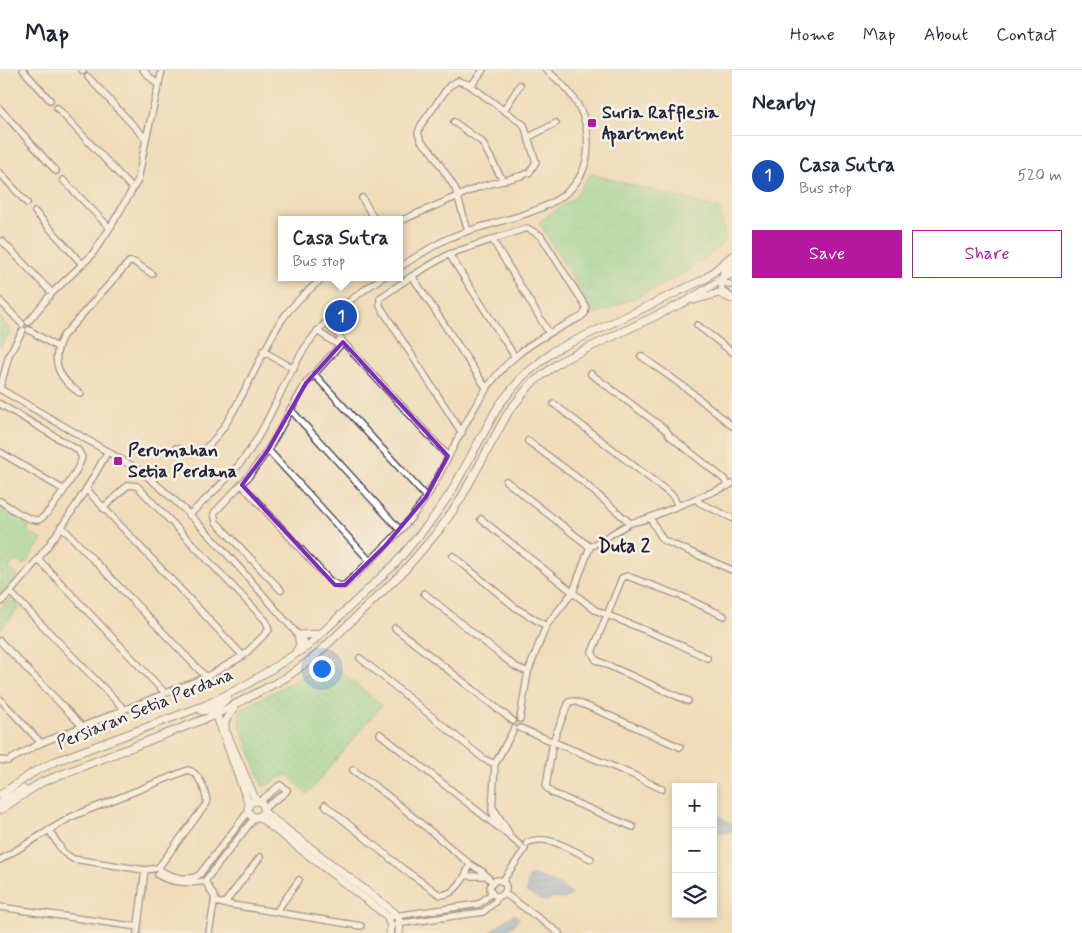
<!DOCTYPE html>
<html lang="en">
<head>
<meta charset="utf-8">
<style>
	body { margin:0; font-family:Mynerve,sans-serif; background:#f2f2f3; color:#1f2937 }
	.controls { position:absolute; right:15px; bottom:15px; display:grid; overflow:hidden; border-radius:0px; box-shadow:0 2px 8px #0003 }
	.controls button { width:45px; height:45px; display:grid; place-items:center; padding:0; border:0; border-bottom:1px solid #e0e1e3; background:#fff; color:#1f2937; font:25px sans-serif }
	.you { position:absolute; left:321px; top:598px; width:18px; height:18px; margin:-12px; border:4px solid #fff; border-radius:50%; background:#1a73e8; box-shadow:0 0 0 8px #1a73e833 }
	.badge { display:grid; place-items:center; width:32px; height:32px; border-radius:50%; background:#b5179e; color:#fff; font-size:16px; font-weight:700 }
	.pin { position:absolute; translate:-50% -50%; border:2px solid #fff; box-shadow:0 1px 5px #0006 }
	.popup { position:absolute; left:278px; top:146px; width:125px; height:65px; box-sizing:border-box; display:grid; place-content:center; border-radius:0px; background:#fff; filter:drop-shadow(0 1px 4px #0005); font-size:16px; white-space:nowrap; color:#747a83 }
	.popup b { font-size:19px; color:#1f2937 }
	.popup::after { content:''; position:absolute; left:50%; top:100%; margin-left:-10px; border:10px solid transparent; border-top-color:#fff }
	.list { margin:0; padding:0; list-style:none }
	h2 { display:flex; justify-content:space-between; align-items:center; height:65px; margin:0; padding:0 20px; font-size:21px }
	h2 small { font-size:16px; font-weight:400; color:#747a83 }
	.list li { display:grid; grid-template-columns:32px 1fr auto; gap:15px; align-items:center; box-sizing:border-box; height:80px; padding:0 20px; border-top:1px solid #e0e1e3 }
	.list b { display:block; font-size:19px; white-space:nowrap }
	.list p { margin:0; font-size:16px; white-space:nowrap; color:#747a83 }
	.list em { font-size:16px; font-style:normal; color:#747a83 }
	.actions { display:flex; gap:10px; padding:15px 20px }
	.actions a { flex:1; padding:11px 0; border:1px solid #b5179e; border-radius:0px; text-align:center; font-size:18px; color:#b5179e }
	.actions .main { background:#b5179e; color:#fff }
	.icon { flex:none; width:28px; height:28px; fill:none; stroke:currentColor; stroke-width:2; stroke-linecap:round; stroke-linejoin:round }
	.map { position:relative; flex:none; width:732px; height:863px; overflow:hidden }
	header { display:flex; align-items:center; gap:30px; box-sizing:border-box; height:70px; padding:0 25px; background:#fff; border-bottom:1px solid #e0e1e3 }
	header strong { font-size:24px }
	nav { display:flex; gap:28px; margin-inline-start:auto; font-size:18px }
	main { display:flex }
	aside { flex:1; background:#fff }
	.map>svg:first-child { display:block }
</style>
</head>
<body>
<header>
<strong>Map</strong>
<nav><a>Home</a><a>Map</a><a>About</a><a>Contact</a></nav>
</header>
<main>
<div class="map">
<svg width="732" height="863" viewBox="0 0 732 863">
	<defs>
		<pattern id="grass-tufts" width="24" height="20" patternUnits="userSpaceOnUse" patternTransform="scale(1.25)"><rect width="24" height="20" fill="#82da9e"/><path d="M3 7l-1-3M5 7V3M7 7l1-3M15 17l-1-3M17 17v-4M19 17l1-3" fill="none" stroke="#70bb89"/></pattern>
		<pattern id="park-dots" width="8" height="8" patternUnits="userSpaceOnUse" patternTransform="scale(1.25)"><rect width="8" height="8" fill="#82da9e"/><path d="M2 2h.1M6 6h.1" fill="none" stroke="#70bb89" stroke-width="1.8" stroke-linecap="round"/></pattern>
		<pattern id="water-rules" width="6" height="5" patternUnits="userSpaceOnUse" patternTransform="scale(1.25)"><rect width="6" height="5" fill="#6ba0d8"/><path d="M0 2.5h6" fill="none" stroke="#5882b0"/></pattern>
	</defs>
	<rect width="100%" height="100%" fill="#f7f3e8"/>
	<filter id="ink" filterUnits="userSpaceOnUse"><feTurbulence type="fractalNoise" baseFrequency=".02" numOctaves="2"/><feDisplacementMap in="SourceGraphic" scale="10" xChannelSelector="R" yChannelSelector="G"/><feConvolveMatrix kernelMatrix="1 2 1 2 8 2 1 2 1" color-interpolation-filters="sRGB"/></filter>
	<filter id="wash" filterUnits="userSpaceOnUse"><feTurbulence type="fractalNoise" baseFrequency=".0096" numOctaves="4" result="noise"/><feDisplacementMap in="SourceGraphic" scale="20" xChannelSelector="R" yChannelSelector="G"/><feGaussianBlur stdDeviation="1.12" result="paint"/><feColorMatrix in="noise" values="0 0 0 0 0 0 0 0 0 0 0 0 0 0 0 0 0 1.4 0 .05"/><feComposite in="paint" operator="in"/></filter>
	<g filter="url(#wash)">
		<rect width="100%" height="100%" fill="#f0dcba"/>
		<path fill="url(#grass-tufts)" stroke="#527e6c" d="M590,104L719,138L726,170C690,207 641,224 595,245L539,152L575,127Z
			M0,247L11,261L0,278Z"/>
		<path fill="url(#park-dots)" stroke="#527e6c" d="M0,433L32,452L27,461L42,470L24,495L15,490L9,498L18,506L0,526Z
			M10,528L20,537L0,560V539Z
			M328,592L382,635L307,724L287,704L263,717L239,651L240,640Z"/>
		<path fill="url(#water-rules)" stroke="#46618a" d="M713,743L732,754V763L713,762Z
			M536,805L561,816L572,824L564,829L552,828L545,832L526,822L529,806Z
			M514,844L519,848C510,862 505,863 489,863Z"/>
	</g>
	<g filter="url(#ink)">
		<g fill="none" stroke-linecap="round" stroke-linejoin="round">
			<defs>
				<path id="minor" d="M23,0L50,30
					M82,0L83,1
					M143,0L159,16
					M471,16L483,0
					M57,38L133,119
					M0,39L56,101
					M504,40L520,15
					M454,52L482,72L503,111
					M529,67L556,53
					M146,69L162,0
					M0,103L27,133
					M63,110L110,158
					M362,128L375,150
					M35,142L82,194
					M400,151L479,117L520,106L529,103L536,92L524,55L468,14L458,11L449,16L421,55L418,63L421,71L431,81L455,118L468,161
					M492,169L549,263
					M2,171L52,223
					M449,184L515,287
					M400,197C416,187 432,176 449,168C502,144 598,146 587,62C584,37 566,15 546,0
					M412,206L487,319
					M731,227L722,220L721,212L732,215
					M0,231L22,254
					M28,252L52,223L91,186L110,158L138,110L146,69L88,7
					M697,255L732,282
					M29,260L57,277
					M317,261L335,273L341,271
					M343,272L448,386
					M263,281L294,299
					M641,286L690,321L732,356
					M314,304L426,427
					M591,304L666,360L670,366L724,409L728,416
					M0,319L139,400C201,448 255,517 308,576
					M0,319L9,285L23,260
					M81,324C59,310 49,291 63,266L129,192H134L152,204
					M0,334L78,380L82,387C80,398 48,448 38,450C27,451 10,437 0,431
					M554,334L673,426L678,436
					M290,339L400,460
					M528,371L583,412L630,453
					M176,378C183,380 194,385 201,381C229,366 261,281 281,251C293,233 308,221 324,207
					M268,380L370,491
					M0,382L64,420
					M506,411L590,477
					M242,415L330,511L339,516L345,515C374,487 406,459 427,426C455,381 475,319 516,286C536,269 559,258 581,247L585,243L586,237L541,166L527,158L449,184L412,206L380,228V236L462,363
					M87,420L243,586
					M696,429L700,433L732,448
					M189,445C213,422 238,401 255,372C275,340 287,302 309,272C329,245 356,225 383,207
					M650,448L663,470L732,500
					M481,449L595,540L672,571L707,588
					M61,456L206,607
					M453,486L516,538L546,556
					M38,489L165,623
					M281,520L216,452L214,443L248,407L268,380L306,313L343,272L338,264L325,253
					M10,522L124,639
					M424,523L499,584L516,597L528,602
					M0,533C43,488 78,436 108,381
					M395,558L513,651
					M0,571L82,656
					M360,588L484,689L495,694
					M0,629L41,673
					M688,631L596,590L592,582L622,508L627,506L681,526L724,546
					M520,649L528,602L546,556L573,522L590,477L630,453L646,449L732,414
					M520,658L631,704L662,719
					M514,659L495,694L492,741L498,757L521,776
					M380,664L498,757
					M0,690L8,691L41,673L206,607L243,586L269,560L266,551L137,416L128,415L103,438
					M353,700L387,725L470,794L483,802L493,813
					M259,732L280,715L287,720L285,723L264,738
					M325,735L402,798L440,825C455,826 466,806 470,794
					M492,736L509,763
					M633,757L552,723L546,717L553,671L569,632L574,631C611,645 645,662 680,677
					M49,760L63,782L73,789L145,800L158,798C166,806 190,813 200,804L248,742
					M527,773C546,762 573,781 591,789
					M0,790L71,747L188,700C200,703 206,722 207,733L158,798
					M158,805C171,813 190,814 205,811L255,747
					M466,806H486
					M490 818a8 8 0 1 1 16 0a8 8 0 1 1-16 0Z
					M205,811L215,828L209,863
					M502,812L525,779
					M504,823L559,863
					M214,832L361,856
					M224,834L260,787
					M0,837L138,857
					M276,842L299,810
					M388,847L479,834L492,823
					M396,854L483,842L495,832L498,826
					M137,863L145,800"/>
				<path id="major" d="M721,212L724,202L732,194
					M694,230L719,223L732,229
					M296,582L300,575L298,565L320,564
					M202,641L214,639L227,629
					M215,641L249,735
					M225,660V651L234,638
					M227,664L256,731
					M0,725L34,702L56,691L206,635L246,615L308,576L395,494L430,452L450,424L499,335L523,306L555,280L705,209L732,186
					M248 739a8 8 0 1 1 16 0a8 8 0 1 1-16 0Z
					M0,733L23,719
					M0,740L42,712L215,645L287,607L314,587L403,502L440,459L460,430L509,341L531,314L561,291L687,231L732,203
					M264,742L395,843L400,852L399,863
					M259,747L387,846L391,856L390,863"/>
			</defs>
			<use href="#minor" stroke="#413e4e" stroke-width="8"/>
			<use href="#major" stroke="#413e4e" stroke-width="9"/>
			<use href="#minor" stroke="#fff" stroke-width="5.5"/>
			<use href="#major" stroke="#fff" stroke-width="7"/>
		</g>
	</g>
	<path d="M0 0H732V863H0ZM343,272L448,386L426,427L385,476L345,515H335L242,415L268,380L306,313Z" fill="#f0dcba" fill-opacity=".55" fill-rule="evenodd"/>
	<path fill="none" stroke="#7b2cbf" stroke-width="4" stroke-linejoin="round" d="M343,272L448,386L426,427L385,476L345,515H335L242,415L268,380L306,313Z"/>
	<g fill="#b5179e" stroke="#f7f3e8" stroke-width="2">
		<rect x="587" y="48" width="10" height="10" rx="2.5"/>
		<rect x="113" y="386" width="10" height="10" rx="2.5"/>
	</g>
	<g text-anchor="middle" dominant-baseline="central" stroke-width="5" stroke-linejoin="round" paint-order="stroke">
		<g font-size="18" font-weight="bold" fill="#22223b" stroke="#f7f3e8" text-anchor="start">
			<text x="602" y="43">Suria Rafflesia<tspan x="602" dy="21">Apartment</tspan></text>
			<text x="128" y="381">Perumahan<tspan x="128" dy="21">Setia Perdana</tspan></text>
		</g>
		<g font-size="18" fill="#22223b" stroke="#f7f3e8">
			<text transform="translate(145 639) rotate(-22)">Persiaran Setia Perdana</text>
		</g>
		<g font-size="19" font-weight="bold" fill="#22223b" stroke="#f7f3e8">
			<text x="624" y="476">Duta 2</text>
		</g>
	</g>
</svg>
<div class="controls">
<button>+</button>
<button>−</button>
<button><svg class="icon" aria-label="layers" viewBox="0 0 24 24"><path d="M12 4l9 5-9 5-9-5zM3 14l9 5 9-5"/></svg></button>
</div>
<div class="you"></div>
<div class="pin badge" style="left:341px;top:246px;background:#1a4fb4">1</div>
<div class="popup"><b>Casa Sutra</b>Bus stop</div>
</div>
<aside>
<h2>Nearby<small></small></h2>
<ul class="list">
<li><span class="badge" style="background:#1a4fb4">1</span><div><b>Casa Sutra</b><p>Bus stop</p></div><em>520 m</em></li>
</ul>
<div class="actions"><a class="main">Save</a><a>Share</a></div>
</aside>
</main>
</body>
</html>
